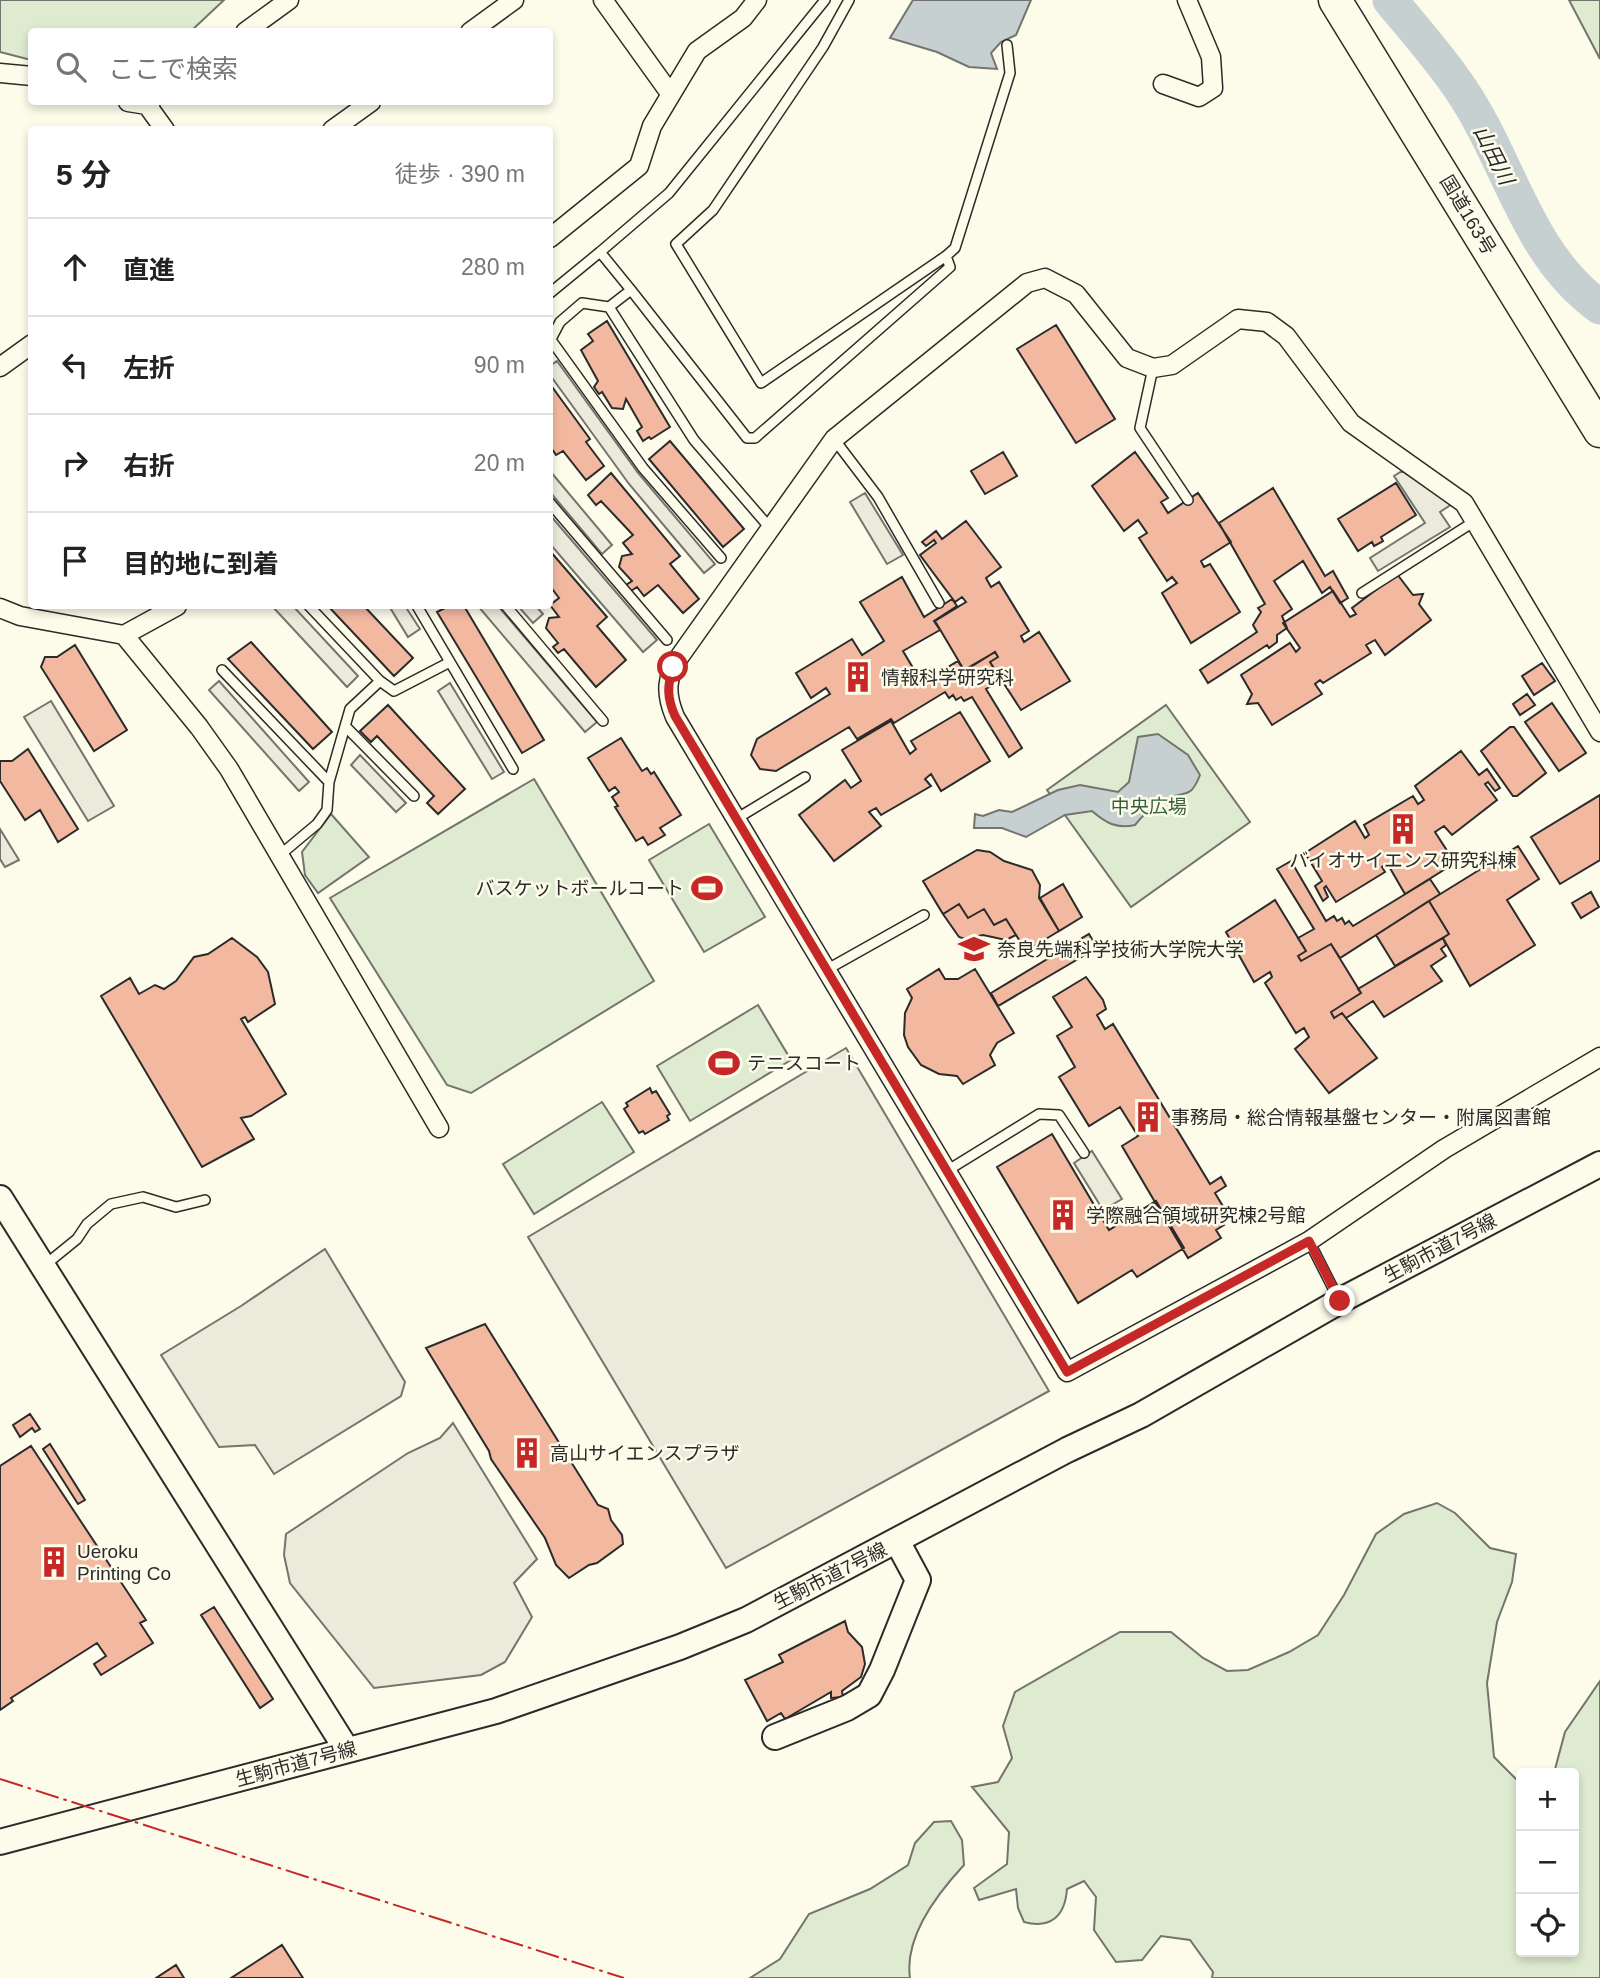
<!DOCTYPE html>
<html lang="ja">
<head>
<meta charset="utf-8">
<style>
	body { margin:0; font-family:Helvetica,"Noto Sans JP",sans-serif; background:#f6f6f6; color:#222 }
	.controls { position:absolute; right:21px; bottom:21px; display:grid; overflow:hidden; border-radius:7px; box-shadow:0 4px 10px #0003 }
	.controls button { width:63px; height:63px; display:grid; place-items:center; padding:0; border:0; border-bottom:2px solid #e0e0e0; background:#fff; color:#222; font:35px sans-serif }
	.stop { position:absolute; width:21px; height:21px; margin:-16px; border:5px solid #c62828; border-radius:50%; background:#fff }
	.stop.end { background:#c62828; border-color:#fff; box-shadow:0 2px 7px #0008 }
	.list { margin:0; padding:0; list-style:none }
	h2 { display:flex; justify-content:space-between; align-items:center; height:91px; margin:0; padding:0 28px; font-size:30px }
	h2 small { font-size:23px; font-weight:400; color:#767676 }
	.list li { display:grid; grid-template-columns:46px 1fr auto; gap:21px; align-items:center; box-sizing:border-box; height:98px; padding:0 28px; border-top:2px solid #e0e0e0 }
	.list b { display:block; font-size:26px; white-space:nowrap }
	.list em { font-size:23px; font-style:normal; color:#767676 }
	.icon { flex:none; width:38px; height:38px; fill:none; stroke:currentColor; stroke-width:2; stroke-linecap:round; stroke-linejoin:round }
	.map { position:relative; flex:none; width:1600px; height:1978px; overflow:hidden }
	.search { position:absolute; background:#fff; box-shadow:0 4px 10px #0003; left:28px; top:28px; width:525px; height:77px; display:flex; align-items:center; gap:18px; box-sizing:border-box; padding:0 24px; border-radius:7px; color:#767676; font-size:26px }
	.panel { position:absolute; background:#fff; box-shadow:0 4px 10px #0003; left:28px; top:126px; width:525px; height:483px; border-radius:7px }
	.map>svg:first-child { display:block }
</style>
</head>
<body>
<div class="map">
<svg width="1600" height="1978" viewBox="0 0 1600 1978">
	<rect width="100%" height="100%" fill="#fdfbea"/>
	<path fill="#deebd1" stroke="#74746e" stroke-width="2" d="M0,0H224L191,31L32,32L31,60L0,52Z
		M1569,0H1600V59Z
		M1166,705L1250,822L1131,907L1047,790Z
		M534,779L654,981L471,1093L447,1085L330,898Z
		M331,814L369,857L318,893L305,875L302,852Z
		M709,824L765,917L704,952L649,860Z
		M758,1005L791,1060L690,1121L657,1066Z
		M602,1102L634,1152L534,1214L503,1164Z
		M1437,1503L1455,1513L1490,1548L1516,1554L1512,1582L1497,1622L1487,1683L1494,1757L1521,1784V1952H1574V1773H1554L1565,1732L1600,1681V1978H1212L1213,1972L1190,1940L1161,1936L1142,1960L1116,1962L1094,1930L1096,1897L1084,1881L1067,1889C1065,1916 1051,1929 1024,1922L1018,1908L1016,1889L979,1900L974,1888L1007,1864L1009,1832L972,1787L998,1782L1012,1758L1003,1726L1015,1692L1120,1632H1171L1203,1658L1227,1671L1248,1670L1289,1652L1318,1635L1344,1595L1376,1534L1404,1514Z
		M951,1821L962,1840L964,1865C937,1894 904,1937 910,1978H750L780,1959L809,1914L870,1889L908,1865L915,1843L934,1822Z"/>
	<path fill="#eceadb" stroke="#74746e" stroke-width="2" d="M557,361L638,473L715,564L704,573L629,484L550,375V366Z
		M550,471L612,545L602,554L550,492Z
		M1402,471L1452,504L1440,512L1450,527L1378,571L1370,558L1425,523L1394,476Z
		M865,493L903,555L887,564L850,502Z
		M550,515L657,640L643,652L550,544Z
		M272,606H293L358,676L347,687Z
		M389,606H405L420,629L408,637Z
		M478,606H498L597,722L585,732Z
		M518,606H536L543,614L533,623Z
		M219,681L309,782L299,791L209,690Z
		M450,683L504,772L492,779L438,691Z
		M51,701L114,806L88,821L24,717Z
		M360,755L406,803L396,812L351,765Z
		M0,829L19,860L5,867L0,859Z
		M846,1048L1049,1391L726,1568L528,1237Z
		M1092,1151L1122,1199L1103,1210L1074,1163Z
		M325,1249L405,1382L401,1396L274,1474L255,1445L219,1447L161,1355L241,1306Z
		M453,1423L537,1559L514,1583L532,1617L505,1662L481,1675L374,1688L290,1583L284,1555L286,1534L408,1453L440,1438Z"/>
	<path fill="#c7d0d0" stroke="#74746e" stroke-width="2" d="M913,0H1031L1016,35L1001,42L991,53L997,69L969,67L937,52L890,38Z
		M1158,734L1188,755L1200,775C1190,800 1186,790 1166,799C1152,806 1144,814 1135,825C1116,829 1106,823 1092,811L1065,815L1026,837L1002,828H974L975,814L983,816L999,810L1012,812L1058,790L1080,785L1118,792L1129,782L1138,737Z"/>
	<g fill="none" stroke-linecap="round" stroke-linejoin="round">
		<path stroke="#c7d0d0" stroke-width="35" d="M1390,0C1414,29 1439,57 1460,88C1510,161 1526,254 1600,307"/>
	</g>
	<path fill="#f2b8a0" stroke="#2b2b2b" stroke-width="2" d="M607,321L670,427L651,439L649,437L643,441L637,431L642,427L626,399L623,409L612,408L602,392L599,394L594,387L598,381L581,350L593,341L588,334Z
		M1056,325L1115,419L1076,443L1017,349Z
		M550,384L590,439L586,442L604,466L586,480L563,451L556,455L550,446Z
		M670,441L744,529L723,547L649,459Z
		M1003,452L1017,476L985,494L971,471Z
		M1135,452L1168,498L1161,502L1168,513L1198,493L1231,542L1201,561L1204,567L1210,564L1240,612L1191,643L1162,593L1177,583L1172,577L1167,581L1139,538L1147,533L1138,520L1124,531L1092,486Z
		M611,473L680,556L670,564L699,599L683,613L658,585L644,596L637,587L631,591L626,585L632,581L619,567L622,556L632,554L623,543L633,535L601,501L596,505L588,495Z
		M1396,483L1416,515L1381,537L1383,541L1374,546L1372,542L1358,551L1338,519Z
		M1273,488L1325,576L1333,571L1348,598L1340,603L1330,587L1322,593L1303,561L1274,581L1292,609L1282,616L1287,628L1277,635V642L1269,648L1267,645L1208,683L1200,670L1257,632L1253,625L1261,612L1258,608L1265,604L1219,523Z
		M966,521L1001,567L986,578L991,587L999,582L1029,631L1021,636L1024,642L1039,632L1070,681L1021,710L990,662L998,657L995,652L964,670L935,621L966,602L962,597L955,602L920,555L936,543L934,540L926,546L922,542L936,531L942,539Z
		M550,551L607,617L597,626L626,660L596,687L564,649L558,653L553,647L558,643L546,628L549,618L559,617L550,605L559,598L550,586Z
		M1397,574L1413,595L1423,594L1419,604L1431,620L1385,655L1375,640L1366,645L1371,653L1323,683L1320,680L1315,684L1322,694L1272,725L1258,703L1247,704L1252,694L1241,675L1290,643L1296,652L1300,648L1283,623L1333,591L1350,617L1356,614L1352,608Z
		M902,577L924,617L952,599L957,606L934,621L940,630L903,651L922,683L958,661L964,671L995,652L998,657L990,662L1001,680L986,689L1022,748L1009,757L972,697L964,701L961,697L956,700L953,695L949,698L945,692L894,723L891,719L857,739L849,727L776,771L760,769L751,755L757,739L830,694L826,688L811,698L796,673L852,639L862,655L884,641L860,602Z
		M328,606H364L413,658L394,676Z
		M449,606H464L544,740L522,753L437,612Z
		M251,642L332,732L313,749L228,659Z
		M75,645L127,730L94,751L41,667L45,657H57Z
		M1542,663L1555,681L1534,695L1522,676Z
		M1527,694L1535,705L1520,715L1513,704Z
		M1552,703L1586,753L1559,771L1525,722Z
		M388,705L465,789L438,814L427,803L434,796L377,736L371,742L360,731Z
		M960,712L990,761L941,791L931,774L925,779L931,786L881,815L876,808L869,812L881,826L834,861L799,815L845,780L851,788L861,781L842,750L891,721L910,754L916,749L911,741Z
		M1510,727H1514L1546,773L1517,796H1513L1481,751Z
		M621,738L642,771L647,768L651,774L654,772L681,815L660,828L665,835L648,845L643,837L636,841L615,807L618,806L612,797L619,792L615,787L609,791L588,758Z
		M28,749L78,829L58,842L40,810L25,820L0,781V761H12Z
		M1461,751L1479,775L1487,769L1500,788L1495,791L1488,782L1485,784L1497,800L1452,835L1444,826L1435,832L1455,863L1405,894L1387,863L1382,867L1385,872L1336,902L1326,886L1324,888L1328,897L1323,901L1315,886L1322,881L1305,853L1355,821L1365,838L1369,835L1364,825L1413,796L1418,804L1424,800L1415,786Z
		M1600,795V860L1560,884L1531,837Z
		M1518,846L1539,879L1507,900L1535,945L1470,986L1443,938L1449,934L1429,901Z
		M977,850L990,852L1004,861L1032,870L1040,885L1039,898L1059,931L1026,951L1006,919L994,925L984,909L968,918L959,904L943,914L923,881Z
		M1291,861L1326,921L1334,916L1337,921L1342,918L1345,924L1349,921L1353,926L1430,879L1440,894L1340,958L1331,944L1301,961L1298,956L1306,951L1298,938L1314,929L1277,869Z
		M1063,884L1082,917L1059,931L1040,898Z
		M1591,892L1599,907L1581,918L1572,903Z
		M1275,900L1306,951L1298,956L1301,961L1331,944L1361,993L1331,1012L1334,1018L1342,1013L1377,1058L1329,1093L1295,1049L1309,1037L1304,1028L1296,1033L1265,983L1272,977L1270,972L1254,982L1226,932Z
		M1429,901L1449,934L1395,966L1376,935Z
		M959,904L968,918L984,909L994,925L1006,919L1016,935L1006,940L983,935L965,939L959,937L943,914Z
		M1089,934L1097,948L998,1006L991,993Z
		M232,938L257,957L268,972L275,1004L248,1022L245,1017L241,1019L286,1094L251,1116L241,1118L254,1139L202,1167L101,996L130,978L139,994L155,985L164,989L176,981L194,957L208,954Z
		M1443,938L1446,945L1441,949L1446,956L1431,966L1442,981L1384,1017L1373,1001L1346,1018L1342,1013L1334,1018L1331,1012L1361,993L1358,989Z
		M939,969L945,979H958L975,969L1014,1033L997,1043L990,1055L995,1065L963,1084L957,1076L939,1074L921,1065L908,1047L904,1035L905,1013L912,998L907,989Z
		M1086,977L1103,1000L1106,1009L1097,1015L1105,1029L1113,1024L1210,1184L1221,1177L1226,1186L1215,1193L1227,1213L1219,1218L1224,1225L1216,1230L1221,1238L1188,1258L1122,1146L1138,1136L1120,1107L1089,1126L1059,1077L1075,1067L1057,1036L1072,1027L1053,997Z
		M650,1088L652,1093L656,1091L670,1114L667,1116L669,1120L645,1134L643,1131L639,1133L624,1109L628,1106L626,1103Z
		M1052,1134L1109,1230L1156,1201L1184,1248L1137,1277L1132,1270L1078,1303L997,1167Z
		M485,1324L598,1505L608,1509L611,1520L622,1535L623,1544L597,1563L589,1565L569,1578L556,1565L545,1538L491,1459L489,1451L426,1348Z
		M30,1414L40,1429L35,1432L32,1428L20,1437L13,1425Z
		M50,1444L85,1500L78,1504L43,1449Z
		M31,1446L146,1620L140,1623L153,1643L101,1675L94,1664L106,1656L97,1643L11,1698L13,1701L0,1710V1466Z
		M214,1607L273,1699L260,1708L201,1615Z
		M845,1621L848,1632L862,1647L865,1664L861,1677L842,1691L843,1697L831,1698V1692L785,1719L781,1713L767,1721L745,1680L783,1662L779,1655Z
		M282,1945L303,1978H231Z
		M176,1965L184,1978H156Z"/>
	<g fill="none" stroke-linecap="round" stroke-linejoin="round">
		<defs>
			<path id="lane" d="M849,0L823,47L713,210L676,244L761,383L946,256
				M600,252L669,193L825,0
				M631,290L747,438H755L950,267L946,256L955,248L1010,73L1007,45
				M550,293L600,252L631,290L609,307
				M551,340L643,468L721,558
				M550,341L560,322L582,303L609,307L694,440L770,528
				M1153,368L1140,428L1188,500
				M834,439L878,497L939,603
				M550,503L667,640
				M1362,593L1475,521
				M309,606L380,681
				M506,606L603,721
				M450,662L513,769
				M222,670L329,782
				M345,726L414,796
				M736,819L805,777
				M280,855L317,824L327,810L329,782L350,709L380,681L394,691L450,662L417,606
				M826,970L924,915
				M945,1172L1039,1114L1059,1115L1084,1153
				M1309,1241L1339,1300
				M45,1265L77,1239L87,1224L111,1204L143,1197L176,1207L205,1200"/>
			<path id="street" d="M603,0L669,92
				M245,32L289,0
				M470,32L514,0
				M0,73L32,76
				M1163,84L1199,97L1213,88L1211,57L1187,0
				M128,102L147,105
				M151,102L147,105L165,130
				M332,130L371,102
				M550,238L639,166L652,126L697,51L743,18L757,0
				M0,367L32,344
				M0,608L20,616L124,635L177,606
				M124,635L199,727L229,769L439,1128
				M1600,732L1464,503L1351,423L1286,336L1267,322L1238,319L1172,365L1153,368L1127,358L1076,294L1045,278L1027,283L834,439L680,656C666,677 665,693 675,717L1067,1372L1309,1241L1444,1149L1600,1057"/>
			<path id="secondary" d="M0,1198L347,1750
				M775,1737L847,1708L869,1695L882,1670L918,1580L897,1541
				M0,1842L496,1711L680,1647L746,1620L1067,1450L1141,1415L1347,1297L1600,1164"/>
			<path id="highway" d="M1335,0L1600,431"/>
		</defs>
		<use href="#lane" stroke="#2b2b2b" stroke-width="12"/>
		<use href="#street" stroke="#2b2b2b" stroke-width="21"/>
		<use href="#secondary" stroke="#2b2b2b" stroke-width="28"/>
		<use href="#highway" stroke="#2b2b2b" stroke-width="35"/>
		<use href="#lane" stroke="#fdfbea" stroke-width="9"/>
		<use href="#street" stroke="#fdfbea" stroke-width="18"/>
		<use href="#secondary" stroke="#fdfbea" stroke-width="24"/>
		<use href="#highway" stroke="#fdfbea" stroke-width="32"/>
		<path stroke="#c62828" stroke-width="2" stroke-dasharray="24 5 3.5 5" stroke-linecap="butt" d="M0,1779L624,1978"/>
	</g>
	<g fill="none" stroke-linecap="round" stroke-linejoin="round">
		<path stroke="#c62828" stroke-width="9" d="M673,667C667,686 667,698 675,716L1067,1372L1309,1241L1340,1301"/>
	</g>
	<defs>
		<symbol id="building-bare" viewBox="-9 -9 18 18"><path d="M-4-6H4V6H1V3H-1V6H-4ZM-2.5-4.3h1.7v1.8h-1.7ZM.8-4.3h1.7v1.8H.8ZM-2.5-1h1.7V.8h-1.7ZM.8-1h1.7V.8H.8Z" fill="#c62828" stroke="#fdfbea" stroke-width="2.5" paint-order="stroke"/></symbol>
		<symbol id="stadium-bare" viewBox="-9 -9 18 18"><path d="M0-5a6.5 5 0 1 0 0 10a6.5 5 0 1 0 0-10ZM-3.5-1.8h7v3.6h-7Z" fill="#c62828" stroke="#fdfbea" stroke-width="2.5" paint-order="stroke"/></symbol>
		<symbol id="university-bare" viewBox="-9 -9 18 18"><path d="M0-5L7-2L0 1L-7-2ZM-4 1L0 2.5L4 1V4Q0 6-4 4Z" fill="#c62828" stroke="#fdfbea" stroke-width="2.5" paint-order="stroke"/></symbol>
	</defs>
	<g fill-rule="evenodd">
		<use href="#building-bare" x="836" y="655" width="44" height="44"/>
		<use href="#building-bare" x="1381" y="807" width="44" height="44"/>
		<use href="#stadium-bare" x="685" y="866" width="44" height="44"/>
		<use href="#university-bare" x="952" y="927" width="44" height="44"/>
		<use href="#stadium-bare" x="702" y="1041" width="44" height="44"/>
		<use href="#building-bare" x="1126" y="1095" width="44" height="44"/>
		<use href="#building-bare" x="1041" y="1193" width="44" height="44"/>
		<use href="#building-bare" x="505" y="1431" width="44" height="44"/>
		<use href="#building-bare" x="32" y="1540" width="44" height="44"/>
	</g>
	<g text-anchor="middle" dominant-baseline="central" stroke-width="5" stroke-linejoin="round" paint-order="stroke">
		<g font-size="19" fill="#2b2b2b" stroke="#fdfbea">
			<text transform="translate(1468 215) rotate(59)">国道163号</text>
			<text transform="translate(1440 1248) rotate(-28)">生駒市道7号線</text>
			<text transform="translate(830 1576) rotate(-27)">生駒市道7号線</text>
			<text transform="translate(296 1764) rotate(-15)">生駒市道7号線</text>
		</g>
		<g font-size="19" fill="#2b2b2b" stroke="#fdfbea" text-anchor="start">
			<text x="881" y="677">情報科学研究科</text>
			<text x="1403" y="860" text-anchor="middle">バイオサイエンス研究科棟</text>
			<text x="684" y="888" text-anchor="end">バスケットボールコート</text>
			<text x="997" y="949">奈良先端科学技術大学院大学</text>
			<text x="747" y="1063">テニスコート</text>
			<text x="1171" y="1117">事務局・総合情報基盤センター・附属図書館</text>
			<text x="1086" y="1215">学際融合領域研究棟2号館</text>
			<text x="550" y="1453">高山サイエンスプラザ</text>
			<text x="77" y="1551">Ueroku<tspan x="77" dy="22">Printing Co</tspan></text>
		</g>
		<g font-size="19" fill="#34623c" stroke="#fdfbea">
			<text x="1149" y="806">中央広場</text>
		</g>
		<g font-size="21" font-style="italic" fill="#2b2b2b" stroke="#fdfbea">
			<text transform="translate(1494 155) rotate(63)">山田川</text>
		</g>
	</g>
</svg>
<div class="controls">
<button>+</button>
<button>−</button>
<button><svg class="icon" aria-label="locate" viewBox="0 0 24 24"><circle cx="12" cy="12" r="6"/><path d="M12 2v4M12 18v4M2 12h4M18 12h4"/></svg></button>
</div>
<div class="stop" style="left:673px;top:667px"></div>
<div class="stop end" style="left:1340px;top:1301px"></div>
<div class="search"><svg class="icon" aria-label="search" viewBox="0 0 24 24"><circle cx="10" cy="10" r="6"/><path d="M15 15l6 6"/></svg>ここで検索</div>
<section class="panel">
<h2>5 分<small>徒歩 · 390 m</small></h2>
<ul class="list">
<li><svg class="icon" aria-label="ahead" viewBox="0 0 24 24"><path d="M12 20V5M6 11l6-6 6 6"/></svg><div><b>直進</b></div><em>280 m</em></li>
<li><svg class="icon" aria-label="left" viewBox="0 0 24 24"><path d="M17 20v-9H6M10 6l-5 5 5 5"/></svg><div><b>左折</b></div><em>90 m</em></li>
<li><svg class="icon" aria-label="right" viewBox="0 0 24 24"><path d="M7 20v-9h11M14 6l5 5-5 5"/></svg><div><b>右折</b></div><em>20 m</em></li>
<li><svg class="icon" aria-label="arrive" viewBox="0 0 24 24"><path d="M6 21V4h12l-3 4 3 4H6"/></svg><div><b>目的地に到着</b></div></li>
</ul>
</section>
</div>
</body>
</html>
